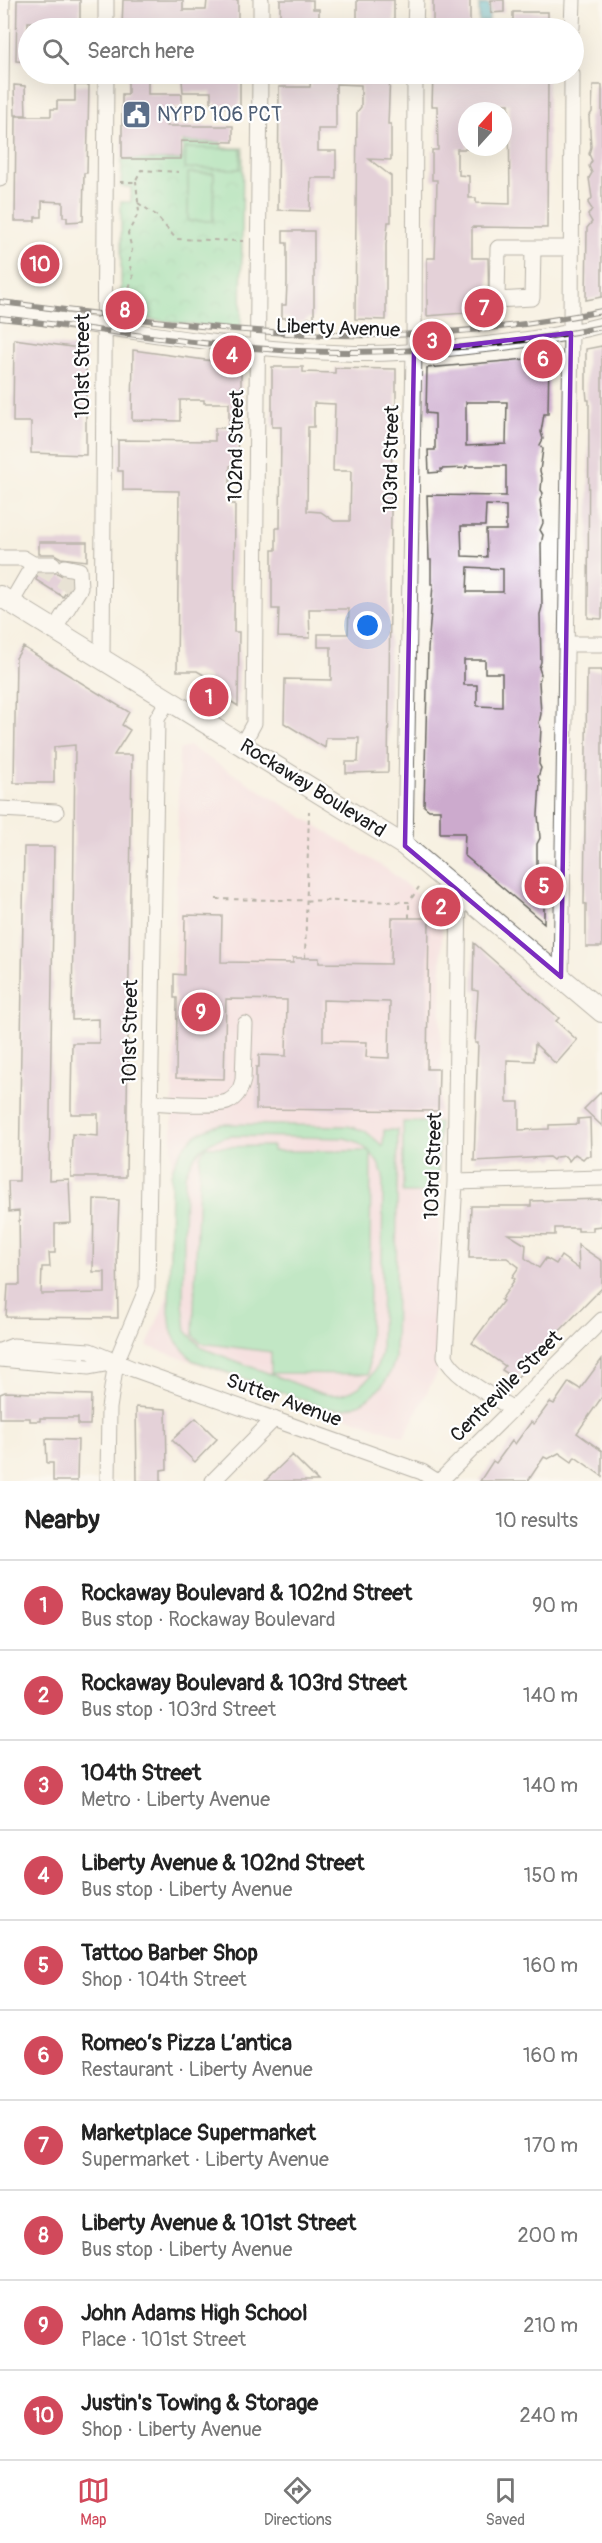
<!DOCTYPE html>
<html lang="en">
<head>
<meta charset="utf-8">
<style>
	body { margin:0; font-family:Pangolin,sans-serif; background:#f2f2f2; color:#222 }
	.compass { position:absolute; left:458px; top:102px; width:54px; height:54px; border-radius:50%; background:#fff; box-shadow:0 6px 24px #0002; rotate:21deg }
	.you { position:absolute; left:368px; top:626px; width:21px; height:21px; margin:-15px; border:4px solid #fff; border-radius:50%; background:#1a73e8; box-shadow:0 0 0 9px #1a73e833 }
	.badge { display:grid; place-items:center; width:39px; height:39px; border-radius:50%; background:#d1495b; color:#fff; font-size:20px; font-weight:700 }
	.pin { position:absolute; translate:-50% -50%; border:3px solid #fff; box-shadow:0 2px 6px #0006 }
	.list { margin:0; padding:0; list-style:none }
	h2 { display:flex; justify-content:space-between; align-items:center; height:78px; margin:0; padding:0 24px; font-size:26px }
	h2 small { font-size:20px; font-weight:400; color:#767676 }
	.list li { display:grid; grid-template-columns:39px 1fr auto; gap:18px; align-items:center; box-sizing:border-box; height:90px; padding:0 24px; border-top:2px solid #e0e0e0 }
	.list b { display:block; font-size:22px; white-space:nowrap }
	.list p { margin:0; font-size:20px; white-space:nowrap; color:#767676 }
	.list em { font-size:20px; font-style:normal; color:#767676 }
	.icon { flex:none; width:33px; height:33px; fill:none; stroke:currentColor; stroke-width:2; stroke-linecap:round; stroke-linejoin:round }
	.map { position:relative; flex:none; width:602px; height:1481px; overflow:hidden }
	.search { position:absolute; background:#fff; box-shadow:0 6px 24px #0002; left:18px; right:18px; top:18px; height:66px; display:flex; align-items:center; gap:15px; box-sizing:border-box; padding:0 21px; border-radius:33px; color:#767676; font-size:22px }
	.sheet { height:978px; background:#fff }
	nav { display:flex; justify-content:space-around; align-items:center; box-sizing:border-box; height:84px; border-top:2px solid #e0e0e0; background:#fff; font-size:16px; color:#767676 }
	nav a { display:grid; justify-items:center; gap:3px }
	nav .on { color:#d1495b }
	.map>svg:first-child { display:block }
</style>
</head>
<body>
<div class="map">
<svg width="602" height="1481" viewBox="0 0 602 1481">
	<defs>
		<pattern id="park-crowns" width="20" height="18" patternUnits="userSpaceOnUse" patternTransform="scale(1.5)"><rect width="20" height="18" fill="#82dca3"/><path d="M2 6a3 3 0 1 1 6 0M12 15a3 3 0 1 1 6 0" fill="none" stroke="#70bc8c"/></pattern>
		<pattern id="water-waves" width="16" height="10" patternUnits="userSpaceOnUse" patternTransform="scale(1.5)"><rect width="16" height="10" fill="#4bb3c9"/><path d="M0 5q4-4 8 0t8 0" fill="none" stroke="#3e91a2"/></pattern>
	</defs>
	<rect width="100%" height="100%" fill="#fff"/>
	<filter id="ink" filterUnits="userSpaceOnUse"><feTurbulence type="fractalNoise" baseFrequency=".0167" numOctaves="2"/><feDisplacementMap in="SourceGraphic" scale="12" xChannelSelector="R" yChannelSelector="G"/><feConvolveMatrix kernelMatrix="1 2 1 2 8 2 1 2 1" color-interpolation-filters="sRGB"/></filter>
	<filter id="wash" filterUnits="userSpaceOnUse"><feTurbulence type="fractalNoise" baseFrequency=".008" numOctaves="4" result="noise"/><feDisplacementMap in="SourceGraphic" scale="24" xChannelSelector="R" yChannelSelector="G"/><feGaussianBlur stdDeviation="1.35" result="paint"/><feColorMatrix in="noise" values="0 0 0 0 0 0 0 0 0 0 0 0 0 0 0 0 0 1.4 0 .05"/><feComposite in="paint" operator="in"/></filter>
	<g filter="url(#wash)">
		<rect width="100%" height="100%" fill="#f7f1e2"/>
		<path fill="#f3cfde" d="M189,746L388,870L442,915L438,1371L404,1437L147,1346L169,1292L179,750Z"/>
		<path fill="url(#park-crowns)" stroke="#4f7c60" stroke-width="1.5" d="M183,142H221L222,148H243L241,330L121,316V202H131V187H121L122,159L182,160Z"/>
		<path fill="#82dca3" stroke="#4f7c60" stroke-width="1.5" fill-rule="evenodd" d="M186,148L241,149L240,169L185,168Z
			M188,173H214L213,221H188Z
			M403,1122H439L438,1193H403Z
			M222,1124L348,1126L365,1131L383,1146L384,1130H398L395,1358C388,1390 356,1416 323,1407L192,1360L176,1341L171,1329L169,1311L171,1174C178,1148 195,1130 222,1124ZM231,1136L344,1138L355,1141L369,1151H273V1146L205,1147L200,1156L193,1335L201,1343L271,1352V1373L369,1374L371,1153L378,1163L383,1175L381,1353C375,1382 349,1401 320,1393L202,1348L186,1331L183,1303L185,1175C192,1153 208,1139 231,1136Z"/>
		<path fill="url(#water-waves)" stroke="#346872" stroke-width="1.5" d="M479,4H489V22H479Z"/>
		<g id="blocks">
			<path fill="#ccaacd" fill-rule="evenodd" d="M17,0H80V28H51V22H28V62L16,61Z
				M123,0H183V10H206L207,0H238V28H122Z
				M280,0H313V9H319V21L311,22V28H280Z
				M357,0H394V22H357Z
				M433,0H470V27H437V23H433Z
				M491,0H504V12L491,13Z
				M513,12H548V25L513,24Z
				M128,74H148V94H182V107L167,108V126H233V142L181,141V159H122V94H128Z
				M203,74H240V106L216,107V103H211V92H183L182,80L203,79Z
				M311,74H390L388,124H391V160L369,159L391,176V222H388L386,245V320L355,319L357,112L361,107V85L336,84V129H318V151H336V178H311L310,211L278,210L279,87H310Z
				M433,74H503V78L548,79L547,228L472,227V258H488L489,311L427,316V258H435L436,228L437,180H432V150H438L437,106H432ZM489,104H509L510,204L476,203V198H469V176L459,175V170H457V149H467V111H489Z
				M14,85L25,86L26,115H15Z
				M75,85H89L87,173H84L83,221L67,222V217H63V202L42,201V217H35V221H15L16,116H51V109H57V101H75Z
				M593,85H602V297L586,300L587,228L592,222L588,215L592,209L588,203L592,198L589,178L592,173L589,166L592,161L589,154L591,147L589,117L592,112Z
				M283,231H314V318H308L304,322H291L289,318H282V305H286L287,283V243H283Z
				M14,339L86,349V455L31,453V422H13Z
				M602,346V619L588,618L589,400H587L586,389V349Z
				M133,350L241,365V426H229V403H204V400H180V421L132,420Z
				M549,357L548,414H544L541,432L543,439L540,445L543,449L540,471L542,478L541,490L543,493L540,500L543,523L540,530L543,535L541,544L542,607L540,614L541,662L539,668L541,674L539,682L541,714L539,723L541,728L539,764L541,768L538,777L540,782L538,815L540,838L537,844V867H544V923L464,855L465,833H440V810H429L424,806L428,650L433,584H431V560H429L427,495L506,496V466H466V468L441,469V472L429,473L428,450H435V414L426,413L427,368ZM466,402H507L506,444L466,446ZM486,505L506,506V530H486L487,557L462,556L461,526H485ZM468,567L503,569V592H467ZM464,660H485V673H502V707L477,706V685H464Z
				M272,367H303V372L335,373V368L396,369V428H392L388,772L346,773V762H358L359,738H326L325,748L284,723L285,679L331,680V647H318V634H348L349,609H309L310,638L278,637L279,609H272V550H276V528H280L281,427H272ZM314,403L335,404L333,471H351L350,521H334L321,512L307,511L308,427H314Z
				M215,428H238L237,465L230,466V488L231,504H235L234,632H239L238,706L209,687V678L197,671H177L179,491L123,490V471H118V440L215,441Z
				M39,542H87V561L61,558L54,554H39Z
				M57,573L70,580V585L63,597L36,580L38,574Z
				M23,647L129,712L122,725L130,730L114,755H132L126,1177H71L72,1134L98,1136V1114H71V1104L72,1043H99V1019L72,1020L75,745L54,747V783H14L16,658Z
				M587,670H602V947H586V904H584Z
				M24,847H54L49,1180L69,1179L71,1223L55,1224V1253H49L50,1267H42L41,1294L105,1293V1272H93L94,1199L119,1200L117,1248L118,1318L6,1317L8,1285H20L19,1211L9,1212L8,1181H19Z
				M185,915L222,916L221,962L293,963V958H319V963L391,964L392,918H429L427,1069H439L438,1111L256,1109V1067H259V1055L286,1056L287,1000L226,999L224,1079L176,1078L177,998H174V974L184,975ZM323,1000L390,1002L389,1058L366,1057L367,1042L323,1041Z
				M474,943L559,1018L556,1021L577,1040L556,1064L535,1044L534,1061L507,1060V1102H519V1130L549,1129V1125L578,1124V1119L590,1118L591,1156H586L583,1159L575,1154L569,1161L565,1156L556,1157L553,1160L549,1157L474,1161L478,1043H475L478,991L473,990Z
				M602,1091V1126L584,1109Z
				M602,1199V1226L593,1227V1231H578V1228H555V1235L508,1234L526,1245L525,1258L539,1268L546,1258L556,1264L561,1256L579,1269L578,1245L602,1261V1288L543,1348L516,1379L502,1370L505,1366L472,1343L503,1301L501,1300L515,1279L512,1277L519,1267L507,1258H469L471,1206H531V1201Z
				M602,1359V1397L577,1433L602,1451V1476L575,1457L572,1462L559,1453L548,1459L544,1457L528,1481H480L493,1461L496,1463L512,1441L515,1444L531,1422L534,1424L550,1402L554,1404L569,1382L580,1389Z
				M5,1392L91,1395L90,1425H78V1418H40V1421H30V1418H0V1394Z
				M136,1407L166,1409L167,1469L161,1470V1481H137Z
				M196,1418L217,1439L195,1462L172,1440Z
				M46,1439L78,1440L77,1481H53V1463H47Z
				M292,1455L318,1481H265Z"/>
		</g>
	</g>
	<g filter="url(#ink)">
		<use href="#blocks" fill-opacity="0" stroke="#696761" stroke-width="1.5"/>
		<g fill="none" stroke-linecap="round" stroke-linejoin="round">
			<path stroke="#d6d1c4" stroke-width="15" stroke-dasharray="15 8" stroke-linecap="butt" d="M40,568L72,587"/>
			<defs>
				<path id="minor" d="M106,28V0
					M261,28V0
					M415,28L416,0
					M572,28L573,0
					M0,179L2,0
					M533,248L532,298L497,300L498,248H571
					M0,311C112,328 231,349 344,353C383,355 423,351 462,347C509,342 556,337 602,325
					M0,558H23L33,564H53
					M11,603L29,572
					M54,630L80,588L79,570L65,567
					M566,644H602
					M102,659L106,74
					M242,745L254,723L260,74
					M0,809L56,812
					M405,846L414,351L415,74
					M459,890L455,1182L445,1356C453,1377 493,1396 513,1409
					M561,977L571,333L572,74
					M150,1102C166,1103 214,1107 227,1102C236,1098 241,1089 243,1080L245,1024
					M455,1182L602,1178
					M0,1351L13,1346L90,1351L133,1369L422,1472L436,1481
					M0,1359L89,1367L116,1362
					M108,1481L109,1408L116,1362L147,1288L157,719L168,700
					M213,1481L274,1419
					M440,1481L602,1320"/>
				<path id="major" d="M0,596L405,846L602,1012"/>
			</defs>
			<use href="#minor" stroke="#696761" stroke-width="17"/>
			<use href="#major" stroke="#696761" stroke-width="22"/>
			<path stroke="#696761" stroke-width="2" stroke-dasharray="4.5 4.5" stroke-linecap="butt" d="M120,182H135L141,170L179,172
				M138,203L156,215L176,239L243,241
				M119,296H126V305
				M126,296L133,277L129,262L132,250L128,233L139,212L136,181
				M216,899L409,902L419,887
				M409,918V902
				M305,958L309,811"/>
			<use href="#minor" stroke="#fff" stroke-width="15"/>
			<use href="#major" stroke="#fff" stroke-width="20"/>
			<defs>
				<path id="rail" d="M0,302C113,315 226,333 340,335C427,337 516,328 602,311
					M0,318C99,329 199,346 299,351C400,355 502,347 602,327"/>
			</defs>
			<use href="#rail" stroke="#1c1c1c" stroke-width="6"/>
			<use href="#rail" stroke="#fff" stroke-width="4" stroke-dasharray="11" stroke-linecap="butt"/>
		</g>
	</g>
	<path d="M0 0H602V1481H0ZM571,333L561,977L405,846L414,351Z" fill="#f7f1e2" fill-opacity=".55" fill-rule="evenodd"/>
	<path fill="none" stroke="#7b2cbf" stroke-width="4.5" stroke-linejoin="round" d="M571,333L561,977L405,846L414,351Z"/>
	<defs>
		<symbol id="civic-square" viewBox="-11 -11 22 22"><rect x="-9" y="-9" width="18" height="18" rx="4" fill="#5c6f8a" stroke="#fff"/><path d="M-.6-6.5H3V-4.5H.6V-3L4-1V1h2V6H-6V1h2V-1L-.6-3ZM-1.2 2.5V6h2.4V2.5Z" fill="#fff"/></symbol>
	</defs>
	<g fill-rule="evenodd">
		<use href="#civic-square" x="120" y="98" width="33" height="33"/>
	</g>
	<g text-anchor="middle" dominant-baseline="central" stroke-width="4.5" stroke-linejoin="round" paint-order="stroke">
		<g font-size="20" fill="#4e5e75" stroke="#fff" text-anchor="start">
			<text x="157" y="114">NYPD 106 PCT</text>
		</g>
		<g font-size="20" fill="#1c1c1c" stroke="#fff">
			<text transform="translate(338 328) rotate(2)">Liberty Avenue</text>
			<text transform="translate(82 366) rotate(-90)">101st Street</text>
			<text transform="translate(236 446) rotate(-89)">102nd Street</text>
			<text transform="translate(391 459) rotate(-89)">103rd Street</text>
			<text transform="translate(313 788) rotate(32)">Rockaway Boulevard</text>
			<text transform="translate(130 1032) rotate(-89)">101st Street</text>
			<text transform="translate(433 1166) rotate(-88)">103rd Street</text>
			<text transform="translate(506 1386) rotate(-45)">Centreville Street</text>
			<text transform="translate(284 1400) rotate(20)">Sutter Avenue</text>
		</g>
	</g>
</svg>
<svg class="compass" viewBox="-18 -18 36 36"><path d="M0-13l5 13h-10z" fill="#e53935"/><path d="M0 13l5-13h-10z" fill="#767676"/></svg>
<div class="you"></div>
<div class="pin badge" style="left:209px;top:697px">1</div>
<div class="pin badge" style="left:441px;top:907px">2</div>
<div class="pin badge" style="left:432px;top:341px">3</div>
<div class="pin badge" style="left:232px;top:355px">4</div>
<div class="pin badge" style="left:544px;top:886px">5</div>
<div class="pin badge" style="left:543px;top:359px">6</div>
<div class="pin badge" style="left:484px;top:308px">7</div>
<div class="pin badge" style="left:125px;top:310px">8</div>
<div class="pin badge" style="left:201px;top:1012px">9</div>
<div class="pin badge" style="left:40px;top:264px">10</div>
<div class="search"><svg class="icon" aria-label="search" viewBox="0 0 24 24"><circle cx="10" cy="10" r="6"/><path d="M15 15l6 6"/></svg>Search here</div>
</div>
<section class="sheet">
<h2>Nearby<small>10 results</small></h2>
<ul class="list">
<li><span class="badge">1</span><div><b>Rockaway Boulevard &amp; 102nd Street</b><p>Bus stop · Rockaway Boulevard</p></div><em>90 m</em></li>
<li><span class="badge">2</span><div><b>Rockaway Boulevard &amp; 103rd Street</b><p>Bus stop · 103rd Street</p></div><em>140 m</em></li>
<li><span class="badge">3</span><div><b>104th Street</b><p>Metro · Liberty Avenue</p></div><em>140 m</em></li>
<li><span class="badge">4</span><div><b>Liberty Avenue &amp; 102nd Street</b><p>Bus stop · Liberty Avenue</p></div><em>150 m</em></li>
<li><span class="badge">5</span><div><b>Tattoo Barber Shop</b><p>Shop · 104th Street</p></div><em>160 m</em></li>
<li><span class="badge">6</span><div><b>Romeo’s Pizza L’antica</b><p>Restaurant · Liberty Avenue</p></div><em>160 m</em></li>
<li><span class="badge">7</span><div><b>Marketplace Supermarket</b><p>Supermarket · Liberty Avenue</p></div><em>170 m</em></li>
<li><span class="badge">8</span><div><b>Liberty Avenue &amp; 101st Street</b><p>Bus stop · Liberty Avenue</p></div><em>200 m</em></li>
<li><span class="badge">9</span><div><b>John Adams High School</b><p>Place · 101st Street</p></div><em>210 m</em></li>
<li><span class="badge">10</span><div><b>Justin's Towing &amp; Storage</b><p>Shop · Liberty Avenue</p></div><em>240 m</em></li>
</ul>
</section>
<nav>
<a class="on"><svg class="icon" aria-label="map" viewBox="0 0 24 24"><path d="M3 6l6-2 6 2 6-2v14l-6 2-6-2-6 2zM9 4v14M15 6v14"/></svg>Map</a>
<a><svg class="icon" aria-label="directions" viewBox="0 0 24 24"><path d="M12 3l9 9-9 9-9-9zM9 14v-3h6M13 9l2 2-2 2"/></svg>Directions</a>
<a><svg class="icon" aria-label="saved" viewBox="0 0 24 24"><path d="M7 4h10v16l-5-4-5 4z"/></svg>Saved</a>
</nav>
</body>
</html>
